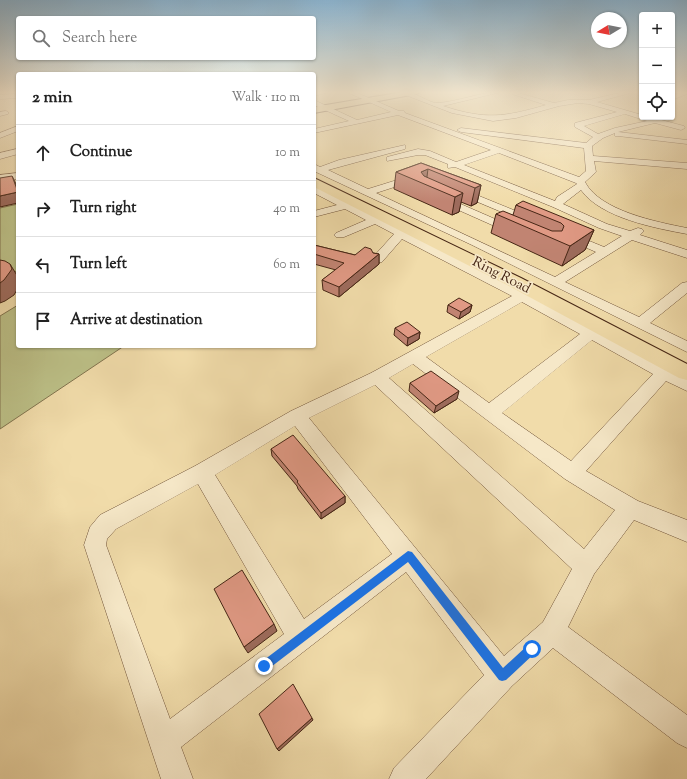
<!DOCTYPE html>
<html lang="en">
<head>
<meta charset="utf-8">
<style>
	body { margin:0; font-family:"Sorts Mill Goudy",serif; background:#f2f2f2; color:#222 }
	.controls { position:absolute; right:12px; top:12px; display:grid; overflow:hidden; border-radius:4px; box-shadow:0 1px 3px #0004 }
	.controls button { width:36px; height:36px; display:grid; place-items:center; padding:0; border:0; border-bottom:1px solid #e0e0e0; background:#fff; color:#222; font:20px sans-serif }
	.compass { position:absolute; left:591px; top:12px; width:36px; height:36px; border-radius:50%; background:#fff; box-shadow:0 1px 3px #0004; rotate:260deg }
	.stop { position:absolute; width:12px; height:12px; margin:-9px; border:3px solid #1a73e8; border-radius:50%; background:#fff }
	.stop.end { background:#1a73e8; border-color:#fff; box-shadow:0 1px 4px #0008 }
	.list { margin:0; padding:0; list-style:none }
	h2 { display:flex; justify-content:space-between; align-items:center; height:52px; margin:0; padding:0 16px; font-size:17px }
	h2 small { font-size:13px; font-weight:400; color:#767676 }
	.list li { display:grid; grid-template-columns:26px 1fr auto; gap:12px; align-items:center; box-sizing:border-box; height:56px; padding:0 16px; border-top:1px solid #e0e0e0 }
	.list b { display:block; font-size:15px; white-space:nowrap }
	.list em { font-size:13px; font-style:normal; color:#767676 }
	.icon { flex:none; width:22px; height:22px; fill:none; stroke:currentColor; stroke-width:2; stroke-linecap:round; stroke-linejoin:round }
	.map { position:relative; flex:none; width:687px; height:779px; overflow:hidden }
	.search { position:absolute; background:#fff; box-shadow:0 1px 3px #0004; left:16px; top:16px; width:300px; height:44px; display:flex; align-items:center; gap:10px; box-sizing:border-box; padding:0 14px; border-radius:4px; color:#767676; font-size:15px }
	.panel { position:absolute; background:#fff; box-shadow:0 1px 3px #0004; left:16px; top:72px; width:300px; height:276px; border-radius:4px }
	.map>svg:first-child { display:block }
</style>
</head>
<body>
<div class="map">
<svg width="687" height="779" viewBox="0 0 687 779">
	<rect width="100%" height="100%" fill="#f1dcaa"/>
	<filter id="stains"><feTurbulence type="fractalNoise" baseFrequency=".005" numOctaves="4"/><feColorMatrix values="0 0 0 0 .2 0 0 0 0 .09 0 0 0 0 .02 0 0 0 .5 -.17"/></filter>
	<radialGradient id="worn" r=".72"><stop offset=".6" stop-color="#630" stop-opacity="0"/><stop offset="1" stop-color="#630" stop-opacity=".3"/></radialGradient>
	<path fill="#bcc087" stroke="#81734e" d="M18,204V272L0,269V208Z
		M18,305V346H124L0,429V316Z"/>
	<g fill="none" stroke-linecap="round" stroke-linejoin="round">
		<defs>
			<path id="minor" d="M314,92H329L314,96Z
				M347,92H355L399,111H404L405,113L579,177L586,171L584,148L461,132L457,130L461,128L586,143L593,137L575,127V123L617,112L589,104L578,103L559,106L516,118L493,121L452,113L403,94C411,88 427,103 437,103C458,102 479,92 501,92L443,106C486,120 504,117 546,105L506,92H515L554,103L568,100H589L623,92H634L597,102L642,115V117H650L684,126L685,128L681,130L655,123L618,132L687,140V144L618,136H615V133L603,138L592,146L593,156L687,163V169L594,161L596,172L585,182C600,211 657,222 687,228V234C655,228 601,218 581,190L563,204L607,224L630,231L638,228L642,229L644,231L640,235L687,250V258L632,240L565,282L639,317L682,283L687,282V293L650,323L687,341V352L472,245L316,172L314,170V164L320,167L339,160L405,145V149L328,170L368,189L413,175H419V179L376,193L555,277L596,252L562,237L560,235L562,233H570L604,247L622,236L599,228L553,207L455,167L448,168V164L425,155H418L387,161V157L418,149L430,151L456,162L491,150L398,115L314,133V129L349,121L314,105V100L357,120L391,112ZM625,114L647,121L615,128L598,134L584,126ZM499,153L576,183L577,184L557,197L555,201L464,165Z
				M681,92H687V94L672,100V96Z
				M18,94V98L0,99V95Z
				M6,111L8,112V114L0,116V112Z
				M18,126V131L0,138V133Z
				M17,149L18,154L0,159V153Z
				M18,173V179L0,181V175Z
				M314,186L351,203L527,293L687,378V391L666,381L586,471L638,501L687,520V542L634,520L594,574L568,627L687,715V748L677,743L553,648L512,686L426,779H389L394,768L484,675L406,572L181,747L193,779H161L84,545L90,527L100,515L195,466L291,411L371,373L512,296L402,239L382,262H374L372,259L374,256L394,234L375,224L344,237H336L334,235L336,233L366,220L345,209L314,217V211L337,205L314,193ZM522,302L580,334L489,403L426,357ZM592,340L653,374L571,461L502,413ZM413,364L565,479L615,510L584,549L389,378ZM375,385L572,569L543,622L504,656L309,418ZM295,426L392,554L304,619L215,475ZM198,484L284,634L170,719L106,545L107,539L116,529Z
				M457,187L538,220L539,222L534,225L530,224L454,192L452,190L454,188Z
				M440,195L518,229L520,231L514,234L510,233L436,200L435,198L436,196Z"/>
			<path id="major" d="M403,92H420L416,94L314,113V107Z"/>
			<path id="highway" d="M314,178L521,278L687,364V380L679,378L509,286L314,187Z"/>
		</defs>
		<use href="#minor" stroke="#71543a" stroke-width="1"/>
		<use href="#major" stroke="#462615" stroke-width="2"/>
		<use href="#highway" stroke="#462615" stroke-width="2"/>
		<use href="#minor" fill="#f6e8c8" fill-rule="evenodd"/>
		<use href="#major" fill="#f1dcaa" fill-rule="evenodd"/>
		<use href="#highway" fill="#f1dcaa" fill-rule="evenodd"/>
	</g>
	<path fill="#c18472" stroke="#462615" d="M421,163L481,185L477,203L471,206L461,202L459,212L452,215L394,189L396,172Z
		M516,205L594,230L585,250L562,266L491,233L496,214L513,215Z
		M314,245L355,255L373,253L379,254V264L339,297L323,290L322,280L336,270L314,264Z
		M448,305H472L470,312L459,319L447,312Z
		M395,328L420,332L419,339L407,346L394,335Z
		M410,383L457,399L434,413L409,391Z
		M271,449L345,496V503L321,519L298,489L297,486L272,456Z"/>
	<path fill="#9d6b5c" stroke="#462615" d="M428,169L426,184L421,172Z
		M12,176L18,188V190Z
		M481,185L477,203L471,206L475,188Z
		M18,192V203L0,207V196Z
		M463,193L459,212L452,215L455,197Z
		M594,230L585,250L562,266L570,246Z
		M379,254V264L339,297V287Z
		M10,264L18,277V288L14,295L5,301L0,303V283Z
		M472,305L470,312L459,319L461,312Z
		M420,332L419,339L407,346L408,338Z
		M459,391L457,399L434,413L436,406Z
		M345,496V503L321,519V513Z
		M274,624L277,631L248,653L244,647Z
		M312,718L313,720L279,751L277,749Z"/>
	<path fill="#e09984" stroke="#462615" d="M421,163L481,185L475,188L428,169L421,172L424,176L463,193L455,197L396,172Z
		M12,176L18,192L0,196V178Z
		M523,201L594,230L570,246L496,214L503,211L552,231H562L564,226L561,223L516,205Z
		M314,245L355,255L365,247L371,249L373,253L379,254L339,287L322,280L344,263L314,254Z
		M0,260L5,261L10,264L12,269L4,280L0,283Z
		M459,298L472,305L461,312L448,305Z
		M407,322L420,332L408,338L395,328Z
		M431,371L459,391L436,406L410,383Z
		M293,435L345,496L321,513L297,482L298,481L271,449Z
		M242,570L274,624L244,647L214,589Z
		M293,684L312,718L277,749L259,714Z"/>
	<linearGradient id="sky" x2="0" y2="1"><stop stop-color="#8bb6d4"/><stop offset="0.46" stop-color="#f9efd9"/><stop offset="1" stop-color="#f9efd9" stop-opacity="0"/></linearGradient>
	<rect width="687" height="201" fill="url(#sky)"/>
	<path fill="#1a73e8" d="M408,551L412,552L503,668L528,645L532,644L536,645L537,649L536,652L506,680L502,681L499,680L408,562L267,670L264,672L260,670L258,666L260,663Z"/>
	<g text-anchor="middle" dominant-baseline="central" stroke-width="3.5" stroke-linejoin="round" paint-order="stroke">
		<g font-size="14" fill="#462615" stroke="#f6e8c8">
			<text transform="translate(501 276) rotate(27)">Ring Road</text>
		</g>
	</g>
	<rect width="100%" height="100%" filter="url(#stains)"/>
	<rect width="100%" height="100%" fill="url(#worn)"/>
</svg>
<div class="controls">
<button>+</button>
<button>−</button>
<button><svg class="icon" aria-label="locate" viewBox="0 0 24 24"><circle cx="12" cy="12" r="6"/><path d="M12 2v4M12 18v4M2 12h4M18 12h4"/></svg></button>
</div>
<svg class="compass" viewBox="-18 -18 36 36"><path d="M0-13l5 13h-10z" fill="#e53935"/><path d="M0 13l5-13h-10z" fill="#767676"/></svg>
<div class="stop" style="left:532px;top:649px"></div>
<div class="stop end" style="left:264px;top:666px"></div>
<div class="search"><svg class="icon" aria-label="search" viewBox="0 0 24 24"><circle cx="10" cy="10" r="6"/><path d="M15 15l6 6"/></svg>Search here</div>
<section class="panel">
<h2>2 min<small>Walk · 110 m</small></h2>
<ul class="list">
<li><svg class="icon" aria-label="ahead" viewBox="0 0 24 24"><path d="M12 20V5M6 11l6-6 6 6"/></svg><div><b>Continue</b></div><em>10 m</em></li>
<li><svg class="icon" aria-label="right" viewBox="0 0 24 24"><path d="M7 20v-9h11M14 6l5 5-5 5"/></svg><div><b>Turn right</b></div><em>40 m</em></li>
<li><svg class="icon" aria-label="left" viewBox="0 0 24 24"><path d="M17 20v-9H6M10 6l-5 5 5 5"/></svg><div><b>Turn left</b></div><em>60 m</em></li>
<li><svg class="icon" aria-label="arrive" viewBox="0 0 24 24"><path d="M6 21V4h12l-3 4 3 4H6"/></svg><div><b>Arrive at destination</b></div></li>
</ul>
</section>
</div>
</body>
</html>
